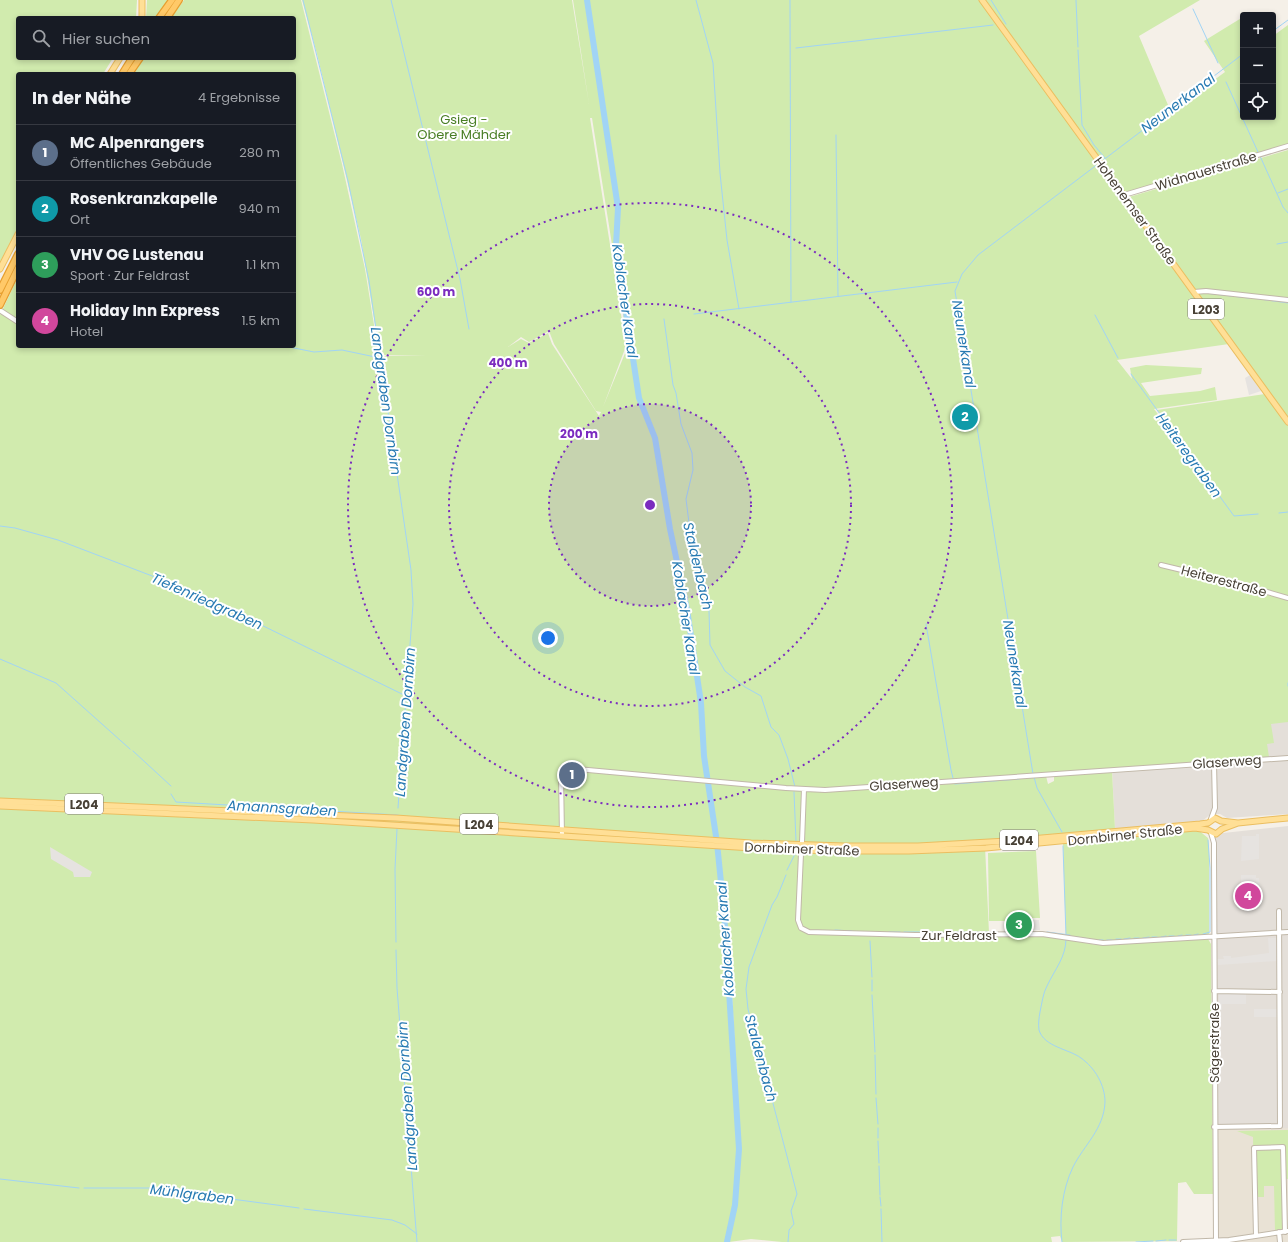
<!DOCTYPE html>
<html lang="de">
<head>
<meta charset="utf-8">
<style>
	body { margin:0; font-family:Poppins,sans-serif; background:#242831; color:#f1f3f6 }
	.controls { position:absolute; right:12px; top:12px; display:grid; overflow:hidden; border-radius:4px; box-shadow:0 2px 6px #0003 }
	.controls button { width:36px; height:36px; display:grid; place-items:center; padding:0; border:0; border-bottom:1px solid #363941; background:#171b24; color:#f1f3f6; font:20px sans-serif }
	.you { position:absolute; left:548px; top:638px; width:14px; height:14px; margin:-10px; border:3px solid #fff; border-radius:50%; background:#1a73e8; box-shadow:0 0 0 6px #1a73e833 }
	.badge { display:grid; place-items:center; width:26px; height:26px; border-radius:50%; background:#ff3214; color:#fff; font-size:13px; font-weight:700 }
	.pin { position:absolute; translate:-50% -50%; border:2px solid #fff; box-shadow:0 1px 4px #0006 }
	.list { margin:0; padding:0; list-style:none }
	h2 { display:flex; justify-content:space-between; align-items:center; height:52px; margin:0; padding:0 16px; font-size:17px }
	h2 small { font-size:13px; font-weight:400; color:#9ea1a6 }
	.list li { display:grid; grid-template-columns:26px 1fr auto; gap:12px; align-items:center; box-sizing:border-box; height:56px; padding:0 16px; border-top:1px solid #363941 }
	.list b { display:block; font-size:15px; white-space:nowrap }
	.list p { margin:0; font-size:13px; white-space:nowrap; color:#9ea1a6 }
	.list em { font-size:13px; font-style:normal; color:#9ea1a6 }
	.icon { flex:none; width:22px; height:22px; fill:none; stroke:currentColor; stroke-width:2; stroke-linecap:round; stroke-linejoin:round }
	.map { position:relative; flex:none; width:1288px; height:1242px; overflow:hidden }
	.search { position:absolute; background:#171b24; box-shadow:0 2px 6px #0003; left:16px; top:16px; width:280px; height:44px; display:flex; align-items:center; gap:10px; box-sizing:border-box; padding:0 14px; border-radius:4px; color:#9ea1a6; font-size:15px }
	.panel { position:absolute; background:#171b24; box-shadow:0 2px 6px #0003; left:16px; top:72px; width:280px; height:276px; border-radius:4px }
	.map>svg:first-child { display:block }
</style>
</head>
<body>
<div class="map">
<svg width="1288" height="1242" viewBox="0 0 1288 1242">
	<rect width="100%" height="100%" fill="#f5f0e8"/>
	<path fill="#e9e2d5" d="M1288,1128V1242H1216L1214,1129Z"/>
	<path fill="#e4dfd9" d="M1288,526V814L1227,818L1220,814H1211L1201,822L1115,829L1112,769Z
		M1288,826V1128L1217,1130L1214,834Z"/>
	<path fill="#d1ebae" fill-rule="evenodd" d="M0,0H137L136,18H18V58H113L103,74H18V228L0,262Z
		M147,0H168L155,18H146Z
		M184,0H301L342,164L365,269L379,356L426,355H380L361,239L317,54L302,0H572L589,104L573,0H983L1229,344L1117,360L1132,379L1130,368L1146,365L1202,368L1201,374L1141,383L1150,396L1200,391L1215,387L1217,400L1154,409L1204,475L1157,410L1265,394L1288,425V722L1271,724L1274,743L1267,744L1269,757L1046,776L1048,784L1054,781V775L1112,771L1115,829L985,846L989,933L1048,936L1097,945L1208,939L1211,944L1213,1194H1194L1186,1182L1178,1183L1177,1241L1062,1242L1060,1236L1051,1237L1052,1242H782L751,1239L729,1242C737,1206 740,1172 740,1135L730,959L719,838H715L725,957L736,1136V1178L733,1206L725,1242H0V315L18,277V346H294V74H134L144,58H294V18H171ZM590,118H592L628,346L603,407L626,346ZM549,331L554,344L596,411L601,412L599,416L552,344L548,333L529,343L521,339L508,347L521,337L529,342Z
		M986,0H1200L1139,36L1171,112L1225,72L1204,41L1243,17V117H1273V36L1288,25V145L1124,193Z
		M1288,150V303L1285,299L1234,296L1288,303V418L1129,197Z
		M1197,829L1208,838L1209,846V935L1108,942L1066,937L1063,844Z
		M1036,851L1040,918H1016L1013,921H989L988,853Z
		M1288,1130V1179H1284L1283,1230L1275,1231L1274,1186H1264V1197H1254L1253,1137L1237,1131Z"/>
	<path fill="#e6e3e0" d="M1250,375L1261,391L1249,395L1245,378Z
		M1256,834H1259V859L1241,861L1242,836H1256Z
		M50,847L92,872L90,877H74L73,872L51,859Z
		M1241,875H1256V878H1259L1258,902L1252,901L1253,883H1241Z
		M1022,920H1039L1040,930H1022Z
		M1268,938H1277V961L1218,965L1217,959H1224L1223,956H1231V958L1269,953Z
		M1219,993H1246V1004H1222V1010H1219Z
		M1254,1009H1278V1017H1254Z"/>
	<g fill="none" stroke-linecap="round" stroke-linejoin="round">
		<path stroke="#a1d4f5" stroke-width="1" d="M303,0L348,181L369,281L411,570L413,604L398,808
			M391,0L460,279L469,329
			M696,0L713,63L720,173L727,240L739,309
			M790,0L791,302
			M991,0L1006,24
			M1076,0L1078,47
			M1193,9L1218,63
			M1273,31L1288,20
			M796,48L993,25
			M1078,50L1082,125L1094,145L1105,158
			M1226,82L1258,152
			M836,135L838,296
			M1260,156L1283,207L1288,213
			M1102,161L1243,54
			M1278,193L1288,189
			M1277,244L1288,242
			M17,280H18
			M1205,293L1249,298
			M1253,298L1288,303
			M694,314L957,282
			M1095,315L1118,358
			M664,319L673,385L676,393L681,424L692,453L693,470L686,499L692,547L694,553L699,559L697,567L709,611L710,645L725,671L745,687L761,696L771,727L779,735L788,759L795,787
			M284,346L314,352L342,350L380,358
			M1131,374L1234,516L1258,514
			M1279,513L1288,512
			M0,526L15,528L58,540L194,592L406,696
			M926,624L951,770L953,778
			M0,659L56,683L130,749
			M1288,683V686
			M133,751L171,786
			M1033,774L955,291L962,274L978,255L1098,164
			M1034,777L1037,788L1062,832
			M955,784L1019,779
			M794,792L796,841
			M171,794L176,802L398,815
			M1063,846L1066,935
			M787,870L795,854
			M786,875L777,897L772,905L749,967L746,989L748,1009L797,1194L791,1211L794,1224L789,1230L788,1242
			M835,930L852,931
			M889,932H900
			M904,932H933
			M937,932H941
			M944,932H950
			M954,932H977
			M981,932H998
			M1005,932H1020
			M1024,932H1032
			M1035,932H1038
			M1042,932H1043
			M1047,932L1070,935
			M1203,934L1210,932V868L1208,840
			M1186,935H1191
			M1194,935L1198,934
			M1169,936H1174
			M1178,936L1182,935
			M1076,937H1078
			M1152,937H1157
			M1161,937L1166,936
			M1084,938H1085
			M1134,938H1139
			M1143,938L1149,937
			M1116,939H1121
			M1124,939L1130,938
			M1095,940H1096
			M1099,940H1103
			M1107,940H1112
			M870,941L872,977
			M396,942L395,869L397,829
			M396,950L397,988L417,1242
			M872,980V991
			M872,995L875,1052
			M875,1055L876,1094
			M876,1098L878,1124
			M878,1128V1138
			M878,1141L879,1163
			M879,1166L880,1195
			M0,1179L79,1188
			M84,1188H149L299,1208
			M880,1197L881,1206
			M304,1209L392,1220L405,1225L417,1234
			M881,1209L882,1242
			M1169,1240H1176
			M1156,1241L1166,1240
			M1062,1242C1059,1218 1062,1190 1073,1167C1084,1145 1104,1129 1105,1102C1105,1085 1095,1068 1081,1058C1069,1049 1044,1047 1039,1030C1038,1024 1039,1018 1040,1012C1042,1003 1043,993 1047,986C1055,969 1066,957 1066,939
			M1136,1242L1153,1241"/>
		<path stroke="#a1d4f5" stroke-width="6" d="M587,0L618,208L616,246L639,398L655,438L670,529L687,609L701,703L704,756L717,843L724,912L739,1149L735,1205L727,1242"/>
		<defs>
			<path id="minor" d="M1124,195L1288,146
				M1194,292L1206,291L1288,300
				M1,311L18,322
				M1161,565L1236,583L1288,598
				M1211,819L1215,808L1214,763
				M1211,833L1214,843V857L1216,1242
				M562,836L561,774L562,769L566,768L786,788L825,790L1288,758
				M802,842L804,789
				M801,854L798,920L801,928L809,932L915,935L1042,934L1103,943L1288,932
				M1214,991L1280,992
				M1214,1127L1280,1126L1279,911
				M1279,1232L1280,1242
				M1256,1236L1254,1148L1283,1147L1285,1232
				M1183,1242L1229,1240L1288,1231"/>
			<path id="major" d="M982,0L1288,422
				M142,18V0
				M110,74L120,58
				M0,269L18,234
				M0,801L396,818L751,843L845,846H918L1007,841L1200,824L1208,823L1215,818L1221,821L1238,823L1288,818
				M0,806L313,820L752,848L831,851H909L986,848L1195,828L1208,830L1216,834L1222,829L1238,823"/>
			<path id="highway" d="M159,18L172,0
				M167,18L179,0
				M122,74L132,58
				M129,74L140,58
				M0,290L18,254
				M0,305L18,268"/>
		</defs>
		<use href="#minor" stroke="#c1b8a9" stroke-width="6"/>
		<use href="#major" stroke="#ebbe60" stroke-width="7"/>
		<use href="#highway" stroke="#e69f30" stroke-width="8"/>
		<use href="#minor" stroke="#fff" stroke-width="4"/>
		<use href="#major" stroke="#ffdf96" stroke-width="5"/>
		<use href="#highway" stroke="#ffc968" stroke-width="5.5"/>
	</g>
	<circle cx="650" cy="505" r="101" fill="#7b2cbf" fill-opacity=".12"/>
	<g fill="none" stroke="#7b2cbf" stroke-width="2" stroke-dasharray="2 4">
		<circle cx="650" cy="505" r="101"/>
		<circle cx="650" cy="505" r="201"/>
		<circle cx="650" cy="505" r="302"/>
	</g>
	<g text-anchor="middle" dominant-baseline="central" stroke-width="4" stroke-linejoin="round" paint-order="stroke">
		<g fill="#fff" stroke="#7f7a72" stroke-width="1">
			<rect x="1188" y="299" width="36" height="20" rx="3"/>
			<rect x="65" y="794" width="38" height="20" rx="3"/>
			<rect x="460" y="814" width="38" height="20" rx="3"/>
			<rect x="1000" y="830" width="38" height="20" rx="3"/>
		</g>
		<g font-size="12" font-weight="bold" fill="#484136">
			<text x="1206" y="309">L203</text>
			<text x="84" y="804">L204</text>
			<text x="479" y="824">L204</text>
			<text x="1019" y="840">L204</text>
		</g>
		<g font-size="13" fill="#497e25" stroke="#fff">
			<text x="464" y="119">Gsieg -<tspan x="464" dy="15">Obere Mähder</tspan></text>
		</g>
		<g font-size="13" fill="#484136" stroke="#fff">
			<text transform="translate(1206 171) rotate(-17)">Widnauerstraße</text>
			<text transform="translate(1135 211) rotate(54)">Hohenemser Straße</text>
			<text transform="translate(1224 581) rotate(15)">Heiterestraße</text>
			<text transform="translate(1227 762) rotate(-4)">Glaserweg</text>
			<text transform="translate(904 784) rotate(-4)">Glaserweg</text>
			<text transform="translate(1125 835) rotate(-6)">Dornbirner Straße</text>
			<text transform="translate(802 849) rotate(2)">Dornbirner Straße</text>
			<text x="959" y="935">Zur Feldrast</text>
			<text transform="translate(1214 1043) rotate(-90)">Sägerstraße</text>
		</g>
		<g font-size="14" font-style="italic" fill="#277ab2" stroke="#fff">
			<text transform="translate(1178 103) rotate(-37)">Neunerkanal</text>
			<text transform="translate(625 301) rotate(82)">Koblacher Kanal</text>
			<text transform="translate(964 344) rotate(81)">Neunerkanal</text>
			<text transform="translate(386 401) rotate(82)">Landgraben Dornbirn</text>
			<text transform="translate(1189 455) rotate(54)">Heiteregraben</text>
			<text transform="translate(698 566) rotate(77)">Staldenbach</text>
			<text transform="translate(207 601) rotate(24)">Tiefenriedgraben</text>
			<text transform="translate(686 618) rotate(81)">Koblacher Kanal</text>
			<text transform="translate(1015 664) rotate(81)">Neunerkanal</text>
			<text transform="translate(405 722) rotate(-86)">Landgraben Dornbirn</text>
			<text transform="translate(282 808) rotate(3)">Amannsgraben</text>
			<text transform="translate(725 939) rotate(-94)">Koblacher Kanal</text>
			<text transform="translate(761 1058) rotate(75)">Staldenbach</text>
			<text transform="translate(407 1096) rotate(-94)">Landgraben Dornbirn</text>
			<text transform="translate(192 1194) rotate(7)">Mühlgraben</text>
		</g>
	</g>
	<circle cx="650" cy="505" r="6" fill="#7b2cbf" stroke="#fff" stroke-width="2"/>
	<g font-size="12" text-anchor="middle" font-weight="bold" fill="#7b2cbf" stroke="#fff" stroke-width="4" stroke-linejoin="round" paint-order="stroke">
		<text x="436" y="296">600 m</text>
		<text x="508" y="367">400 m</text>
		<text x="579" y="438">200 m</text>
	</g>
</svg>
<div class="controls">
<button>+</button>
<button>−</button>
<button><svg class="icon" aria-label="locate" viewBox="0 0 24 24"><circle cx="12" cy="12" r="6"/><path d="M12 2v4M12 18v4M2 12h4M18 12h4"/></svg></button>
</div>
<div class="you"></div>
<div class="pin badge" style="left:572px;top:775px;background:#5c6f8a">1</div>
<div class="pin badge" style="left:965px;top:417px;background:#0f9aa8">2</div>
<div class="pin badge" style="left:1019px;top:925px;background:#2e9e5b">3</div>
<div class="pin badge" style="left:1248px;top:896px;background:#d1479c">4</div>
<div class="search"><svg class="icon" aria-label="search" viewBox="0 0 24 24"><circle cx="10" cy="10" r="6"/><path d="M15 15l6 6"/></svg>Hier suchen</div>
<section class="panel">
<h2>In der Nähe<small>4 Ergebnisse</small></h2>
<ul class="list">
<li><span class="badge" style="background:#5c6f8a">1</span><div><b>MC Alpenrangers</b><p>Öffentliches Gebäude</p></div><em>280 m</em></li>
<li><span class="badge" style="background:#0f9aa8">2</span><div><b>Rosenkranzkapelle</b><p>Ort</p></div><em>940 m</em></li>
<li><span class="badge" style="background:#2e9e5b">3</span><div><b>VHV OG Lustenau</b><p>Sport · Zur Feldrast</p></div><em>1.1 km</em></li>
<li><span class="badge" style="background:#d1479c">4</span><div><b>Holiday Inn Express</b><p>Hotel</p></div><em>1.5 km</em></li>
</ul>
</section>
</div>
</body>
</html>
